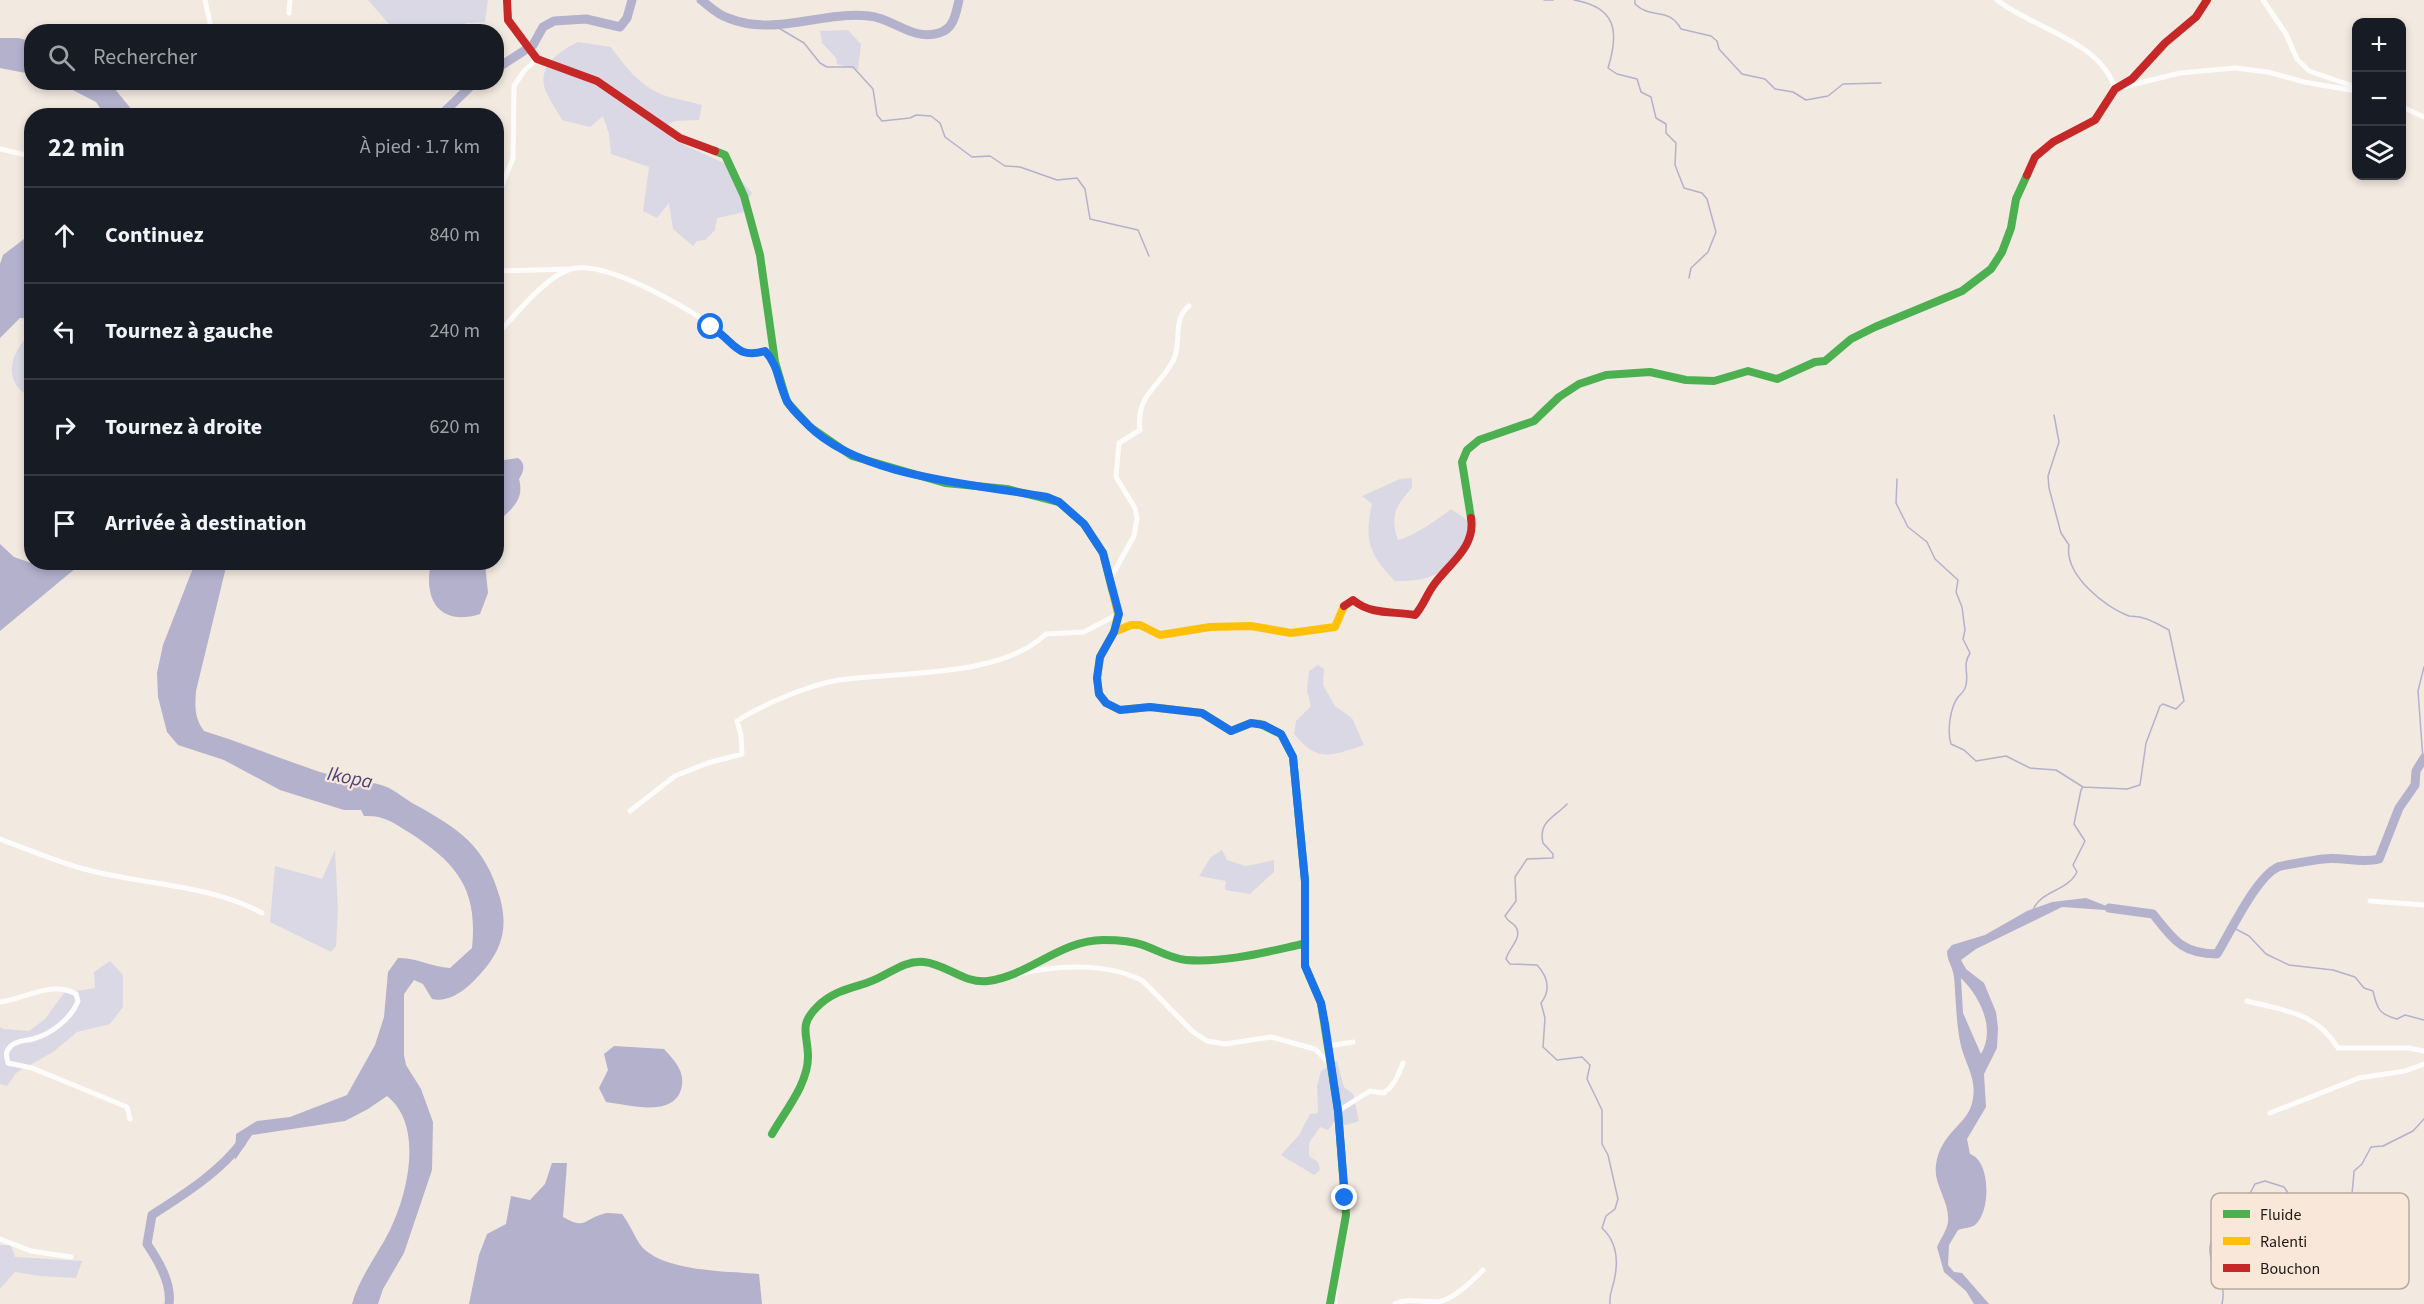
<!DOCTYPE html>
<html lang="fr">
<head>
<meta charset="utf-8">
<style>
	body { margin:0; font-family:"Source Sans 3",sans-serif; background:#242831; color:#f1f3f6 }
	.controls { position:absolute; right:18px; top:18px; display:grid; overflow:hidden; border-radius:12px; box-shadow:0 3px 9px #0003 }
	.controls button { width:54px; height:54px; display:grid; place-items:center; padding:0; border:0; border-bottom:2px solid #363941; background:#171b24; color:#f1f3f6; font:30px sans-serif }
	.stop { position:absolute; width:18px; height:18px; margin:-14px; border:4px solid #1a73e8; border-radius:50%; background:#fff }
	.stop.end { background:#1a73e8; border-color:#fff; box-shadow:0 2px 6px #0008 }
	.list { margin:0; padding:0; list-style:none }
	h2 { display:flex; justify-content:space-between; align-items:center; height:78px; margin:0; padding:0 24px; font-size:26px }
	h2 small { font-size:20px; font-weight:400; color:#9ea1a6 }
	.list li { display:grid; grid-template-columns:39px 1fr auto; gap:18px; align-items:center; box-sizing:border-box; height:96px; padding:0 24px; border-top:2px solid #363941 }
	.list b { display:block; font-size:22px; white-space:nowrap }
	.list em { font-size:20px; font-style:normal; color:#9ea1a6 }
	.icon { flex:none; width:33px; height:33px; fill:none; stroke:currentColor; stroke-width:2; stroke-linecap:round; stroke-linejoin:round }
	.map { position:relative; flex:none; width:2424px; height:1304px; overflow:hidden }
	.search { position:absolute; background:#171b24; box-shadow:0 3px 9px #0003; left:24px; top:24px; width:480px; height:66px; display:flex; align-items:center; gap:15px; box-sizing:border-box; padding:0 21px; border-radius:24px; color:#9ea1a6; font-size:22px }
	.panel { position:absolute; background:#171b24; box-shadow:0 3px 9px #0003; left:24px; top:108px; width:480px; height:462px; border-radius:24px }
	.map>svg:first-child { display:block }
</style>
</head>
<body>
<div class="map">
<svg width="2424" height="1304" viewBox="0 0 2424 1304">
	<rect width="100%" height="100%" fill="#f2e9e0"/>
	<path fill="#dbd8e5" d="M368,0H488L485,22L466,23L459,28L462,32L395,31Z
		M848,30L861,44L858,70L837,64L836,58L822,43L820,31Z
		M578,42L611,47C626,68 641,87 666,96C678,100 690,101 702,105L699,120L675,121L662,128L674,140L728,165L752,193L746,203L745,212L717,218L715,230L705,240L697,241L693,246L673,229L669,203L657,218L643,211L649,167L611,154L609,134L603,116L590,127L562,120C557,110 549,100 545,89C537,66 561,50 578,42Z
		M31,332V400C27,395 18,389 15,383C5,364 20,344 31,332Z
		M1412,478V488C1395,506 1390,517 1398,540C1409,539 1442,517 1451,509L1476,526C1451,564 1445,582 1395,581C1369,555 1364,539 1372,504L1362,496L1400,479Z
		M1318,665L1324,669L1323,685L1335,706L1352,718L1364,745C1330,756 1318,763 1294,734L1296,721L1311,706L1307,691L1309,671Z
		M335,850L338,910L336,946L331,952L270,922L275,866L322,879Z
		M1222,850L1227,860L1246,866L1274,860V872L1250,894L1225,890L1226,881L1199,876L1211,857Z
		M110,961L123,975V1007L110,1024L77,1032L53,1052L16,1073L7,1086L0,1084V1027L3,1029L29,1031L45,1019L64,993L95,988L94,972Z
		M1337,1061L1344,1087L1353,1094L1359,1121L1346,1125L1334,1122L1328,1130L1320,1127L1309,1143V1156L1318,1162L1320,1170L1314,1175L1281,1155L1299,1135L1310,1114L1318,1113L1317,1086L1321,1071Z
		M0,1245H11L15,1257L82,1261L76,1278L40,1276L15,1272L0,1289Z"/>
	<path fill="#b3b1cc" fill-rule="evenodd" d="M0,38H18L31,41V74L0,68Z
		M59,83H110L136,115H105L96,102Z
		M24,239L31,246V319L20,318L0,338V264L3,255Z
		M31,418V469L26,464L24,427Z
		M518,458C526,463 524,472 519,479C525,500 511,509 497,523V461Z
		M0,544L14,557L37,565L40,563H82L0,631Z
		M195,563H227L196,691C195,706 194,718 204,731C243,743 281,759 320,772C342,779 365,779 387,787C396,791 405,799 414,804C459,829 485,845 500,898C507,924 504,944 487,966C474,982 454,1004 432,999L423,984L414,980L404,994V1055L406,1065L421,1089L433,1122L432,1170L404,1253L383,1289L378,1304H352C359,1278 378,1254 390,1230C408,1193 424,1125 387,1096L368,1109L345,1121L252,1135L235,1160L236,1134L257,1121L290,1117L347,1095L375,1045L384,1017L388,972L398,958C416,957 431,967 450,968L472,948C478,890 458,864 410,833C394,823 384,815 364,816L361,810H344L280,790L224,760L178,745L167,732L158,697L157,673L163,645Z
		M431,563H485L488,593L480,614C439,627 423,599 431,563Z
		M2086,898L2119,911L2062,907L1976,949L1961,960L1966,969L1984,983L1996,1012L1998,1028L1997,1048L1984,1074L1986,1107L1967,1139L1970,1154C1991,1161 1991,1212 1975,1225C1971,1228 1963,1228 1958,1230L1949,1245L1948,1265L1954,1272L1962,1273L1989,1304H1974L1966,1291L1944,1272L1937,1247C1940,1240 1947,1230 1948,1222C1950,1201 1933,1185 1936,1165C1940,1133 1967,1125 1972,1103C1978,1080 1966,1066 1961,1046C1956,1024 1956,999 1954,977C1953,967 1947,961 1947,951L1952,945L1985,935L2027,911L2052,902ZM1961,978C1980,997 1996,1028 1981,1054L1963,1013Z
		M614,1046L664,1049C674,1060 684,1070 682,1085C677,1119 630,1105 606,1102L599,1088L608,1070L604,1054Z
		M552,1163H567L563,1217C586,1230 582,1220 603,1214C608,1212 616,1214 622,1214C629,1223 633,1233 639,1243C658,1272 727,1271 759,1274L762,1304H469L479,1255L487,1234L506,1224L511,1196L530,1200L545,1184Z"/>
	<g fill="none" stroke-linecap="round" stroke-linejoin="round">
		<path stroke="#b3b1cc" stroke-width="1.5" d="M1544,0H1553
			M1574,0C1615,7 1620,30 1608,68L1617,74L1637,79L1641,92L1651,97L1656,118L1666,124V133L1676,143L1675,165L1684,188L1702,193L1707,199L1716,232L1708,252L1691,268L1689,278
			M1635,0V4C1652,20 1668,6 1681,29L1711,36L1717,41L1719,49L1742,74L1765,79L1775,89L1793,92L1806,100L1828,96L1843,84L1881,83
			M777,27L804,43L820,63L827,67H853L873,89L877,115L882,121L910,118L916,115L931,116L940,123L945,137L972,157L990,156L1005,166L1020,167L1057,180L1077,178L1085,189L1090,219L1138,230L1149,256
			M1897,479L1896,503L1908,527L1927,542L1935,559L1958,580L1956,592L1962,607L1965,630L1963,639L1970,653C1962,666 1969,672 1966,685C1965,691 1962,693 1958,697C1950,708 1947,731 1951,744L1964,750L1976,761L2006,756L2030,768L2056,770L2083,787
			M2423,759L2418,691L2424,667
			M1567,804C1554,818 1538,821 1543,843L1553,854V858L1527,859L1515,877L1516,901L1505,916C1508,922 1512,922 1516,927C1523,938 1508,949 1506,959L1510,964L1537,965C1548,977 1551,990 1541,1003L1545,1018L1543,1047L1557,1060L1582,1057L1590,1065L1587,1079L1602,1110V1144L1608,1155L1618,1199L1615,1209L1606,1216L1602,1228C1617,1242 1619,1260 1614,1281C1612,1290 1609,1294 1610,1304
			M2033,910C2041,890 2067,892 2077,872L2073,865L2085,841L2074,824L2081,790L2083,787L2127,789L2140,785L2146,743L2160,706L2163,704L2176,709L2184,701L2169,630C2161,626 2152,620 2143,618C2139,616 2134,617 2129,616C2104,607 2064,574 2069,545L2061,533L2049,488L2048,476L2059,442L2054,415
			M2232,927L2249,936L2266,954L2289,965L2333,970L2355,977L2364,988L2373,991C2377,1009 2379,1014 2397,1019L2405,1015L2424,1020
			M2222,1304C2228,1278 2208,1266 2210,1247C2215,1218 2244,1210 2255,1184L2265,1181L2284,1187L2295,1203L2297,1217L2309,1226L2317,1242L2324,1244C2351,1228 2352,1199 2354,1171L2362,1164L2371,1147L2383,1146L2413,1131L2424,1119"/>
		<path stroke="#b3b1cc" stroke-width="9" d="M701,0C709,6 718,15 728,18C775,37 820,11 869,16C893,18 912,41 939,33C954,29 956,13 959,0
			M496,69L533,45L543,27L554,21L586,19L620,27L627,18L632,0
			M440,116L475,82
			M2109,908L2153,914C2174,940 2182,954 2217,954C2230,933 2256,877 2278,867C2284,865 2315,860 2323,859C2342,856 2360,864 2379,859L2399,808L2415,785L2416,771L2424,758
			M169,1304C172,1283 158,1260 147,1244L152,1215C183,1195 220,1172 242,1142"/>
		<path stroke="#fdfcfa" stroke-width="5" d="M205,0L212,32
			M1997,0C2034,29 2101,41 2115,89L2180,73L2235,68L2268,72L2304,82L2356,91
			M2263,0L2286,34L2297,59L2309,71L2356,87
			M289,13L290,0
			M2402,107L2424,117
			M0,149L26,155L32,163
			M496,200L513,158L514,86L524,71L537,59
			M496,271L569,269
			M496,336C513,317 546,276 571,269C608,259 694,312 724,334C742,348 737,359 765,351L775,362
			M1110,579L1134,536L1137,518L1135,508L1116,477L1119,443L1140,430C1136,394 1158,389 1173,361C1183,343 1171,320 1189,306
			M630,811L675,776L708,763L742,754L741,735L737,721C763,704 809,685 839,680C901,671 1000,678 1046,634L1084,632L1118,614
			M0,839C30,850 61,864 92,871C148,885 211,885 262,913
			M2370,901L2424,905
			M1015,975C1054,965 1107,962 1143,981L1192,1031L1207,1041L1225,1044L1271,1037L1315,1049L1330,1064
			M2247,1001C2285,1011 2316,1012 2338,1048H2408L2424,1051
			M0,1002C24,999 53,980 76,994L78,1001C71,1019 51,1034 33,1039C25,1041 17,1040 11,1046C5,1051 6,1056 8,1063L32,1068L127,1107L130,1119
			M1329,1046L1353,1042
			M1338,1111L1370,1091L1384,1093C1395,1085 1398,1075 1403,1063
			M2270,1113L2359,1078L2405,1071L2424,1064
			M0,1239L31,1251L71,1257
			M1335,1288V1304
			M1395,1304C1410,1297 1427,1304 1442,1301C1457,1296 1472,1281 1483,1270"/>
		<path stroke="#4caf50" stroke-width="8" d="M715,151L725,155L744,196L760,255L775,362L787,402L810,427L852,456L945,483L1007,489L1059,502L1084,524L1103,553L1113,593
			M1471,518L1462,462L1467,450L1479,440L1534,421L1559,397L1579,384L1606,375L1650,372L1686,380L1714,381L1748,371L1777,379L1815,362L1825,361L1851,339L1875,327L1962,291L1991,269L2002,252L2011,228L2016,199L2027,175
			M1260,724L1281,734L1293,757L1305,881V966L1321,1003L1338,1111L1346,1215L1330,1304
			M772,1134C785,1111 808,1084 808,1057C808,1034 798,1026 817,1007C832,991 850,989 869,982C888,976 902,960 924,962C946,964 964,984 988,981C1028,976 1061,940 1103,940C1115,940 1132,941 1143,945C1157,950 1172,959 1186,960C1225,963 1266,952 1303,944"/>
		<path stroke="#ffc107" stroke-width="8" d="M1113,593L1118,614L1114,632L1100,657L1097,678L1099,694L1106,703L1120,710L1150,707L1202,713L1231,731L1251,723L1260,724
			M1114,632L1131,625H1140L1160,635L1210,627L1251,626L1291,633L1335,627L1344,606"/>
		<path stroke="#c62828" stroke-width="8" d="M507,0L508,20L537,59L597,81L680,138L715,151
			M2027,175L2035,157L2053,142L2095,120L2115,89L2132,79L2165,43L2196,17L2207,0
			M1344,606L1353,600C1371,615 1392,611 1415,615C1423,606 1426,596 1433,586C1448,564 1476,548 1471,518"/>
	</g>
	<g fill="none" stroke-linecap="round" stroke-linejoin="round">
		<path stroke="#1a73e8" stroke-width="8" d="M711,327C734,340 735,360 765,351C779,366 778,383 787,401C791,409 801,418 808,425C860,478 977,484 1047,497L1059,502L1084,524L1103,553L1119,614L1114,632L1100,657L1097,678L1099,694L1106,703L1120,710L1150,707L1202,713L1231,731L1251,723L1264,725L1281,734L1293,757L1305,881V966L1321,1003L1325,1024L1338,1111L1345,1198"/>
	</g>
	<g text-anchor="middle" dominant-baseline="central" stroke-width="4.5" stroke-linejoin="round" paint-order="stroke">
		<g font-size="20" font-style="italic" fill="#47447e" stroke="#f9e8d9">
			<text transform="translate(350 778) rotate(11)">Ikopa</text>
		</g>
	</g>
	<rect x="2211" y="1193" width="198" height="96" rx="9" fill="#f9e8d9" stroke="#b8aa9e" stroke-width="1.5"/>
	<rect x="2223" y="1210" width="27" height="8" fill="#4caf50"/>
	<rect x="2223" y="1237" width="27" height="8" fill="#ffc107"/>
	<rect x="2223" y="1264" width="27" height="8" fill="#c62828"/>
	<g font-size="16" fill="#1f1914">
		<text x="2260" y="1220">Fluide</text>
		<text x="2260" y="1247">Ralenti</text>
		<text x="2260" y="1274">Bouchon</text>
	</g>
</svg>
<div class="controls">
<button>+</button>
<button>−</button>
<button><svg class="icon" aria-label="layers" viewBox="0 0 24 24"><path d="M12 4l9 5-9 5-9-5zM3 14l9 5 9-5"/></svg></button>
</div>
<div class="stop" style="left:711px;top:327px"></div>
<div class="stop end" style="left:1345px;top:1198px"></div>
<div class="search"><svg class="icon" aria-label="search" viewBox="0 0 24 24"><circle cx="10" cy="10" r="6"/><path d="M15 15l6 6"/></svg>Rechercher</div>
<section class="panel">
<h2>22 min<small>À pied · 1.7 km</small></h2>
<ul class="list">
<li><svg class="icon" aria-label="ahead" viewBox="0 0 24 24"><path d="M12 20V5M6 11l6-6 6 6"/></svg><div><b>Continuez</b></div><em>840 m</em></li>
<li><svg class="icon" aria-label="left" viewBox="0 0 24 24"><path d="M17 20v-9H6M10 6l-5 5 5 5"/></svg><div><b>Tournez à gauche</b></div><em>240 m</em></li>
<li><svg class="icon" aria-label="right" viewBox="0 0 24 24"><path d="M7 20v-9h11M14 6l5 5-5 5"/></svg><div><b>Tournez à droite</b></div><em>620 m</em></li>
<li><svg class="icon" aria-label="arrive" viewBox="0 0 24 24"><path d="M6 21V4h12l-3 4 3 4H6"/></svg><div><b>Arrivée à destination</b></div></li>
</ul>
</section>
</div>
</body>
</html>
